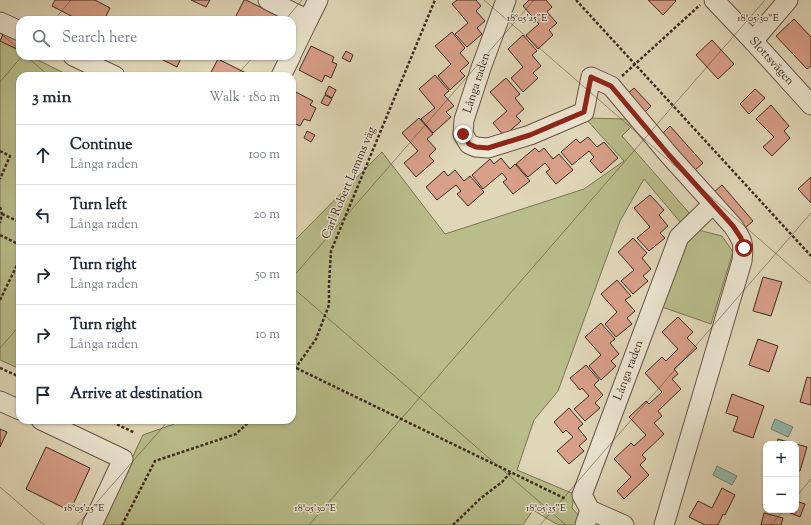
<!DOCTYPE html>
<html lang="en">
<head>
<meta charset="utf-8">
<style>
	body { margin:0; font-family:"Sorts Mill Goudy",serif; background:#f2f2f3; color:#1f2937 }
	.controls { position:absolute; right:12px; bottom:12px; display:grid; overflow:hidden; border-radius:8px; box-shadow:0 1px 3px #0004 }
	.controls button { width:36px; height:36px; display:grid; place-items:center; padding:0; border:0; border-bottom:1px solid #e0e1e3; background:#fff; color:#1f2937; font:20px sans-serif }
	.stop { position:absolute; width:12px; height:12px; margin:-9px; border:3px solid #8f2418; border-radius:50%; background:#fff }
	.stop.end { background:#8f2418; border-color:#fff; box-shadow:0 1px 4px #0008 }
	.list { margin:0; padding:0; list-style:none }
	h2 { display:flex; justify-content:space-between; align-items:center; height:52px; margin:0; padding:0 16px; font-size:17px }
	h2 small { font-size:13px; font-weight:400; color:#747a83 }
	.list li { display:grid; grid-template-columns:26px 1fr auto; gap:12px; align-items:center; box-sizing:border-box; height:60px; padding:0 16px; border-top:1px solid #e0e1e3 }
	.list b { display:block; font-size:15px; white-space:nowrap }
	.list p { margin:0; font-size:13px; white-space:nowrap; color:#747a83 }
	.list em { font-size:13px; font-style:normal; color:#747a83 }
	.icon { flex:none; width:22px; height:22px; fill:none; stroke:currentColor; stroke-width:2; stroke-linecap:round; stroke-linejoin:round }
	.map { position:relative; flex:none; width:811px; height:525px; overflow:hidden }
	.search { position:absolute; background:#fff; box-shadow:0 1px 3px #0004; left:16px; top:16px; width:280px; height:44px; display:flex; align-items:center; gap:10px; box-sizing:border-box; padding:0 14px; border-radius:12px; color:#747a83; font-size:15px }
	.panel { position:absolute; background:#fff; box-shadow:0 1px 3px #0004; left:16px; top:72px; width:280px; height:352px; border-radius:12px }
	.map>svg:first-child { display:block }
</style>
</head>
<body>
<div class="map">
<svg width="811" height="525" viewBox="0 0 811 525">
	<rect width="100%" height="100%" fill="#e0d7b8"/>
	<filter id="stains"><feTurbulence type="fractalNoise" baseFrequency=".005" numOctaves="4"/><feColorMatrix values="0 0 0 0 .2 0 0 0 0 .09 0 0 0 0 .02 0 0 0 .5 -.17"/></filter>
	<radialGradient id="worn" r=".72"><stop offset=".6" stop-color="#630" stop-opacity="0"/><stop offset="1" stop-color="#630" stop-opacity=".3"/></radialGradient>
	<path fill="#b8bd8a" stroke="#7c7355" d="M0,41L20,51V56H30L70,76H20V369L0,360Z
		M585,118L627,119L633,125L622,136L691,215L681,223L644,179L620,221L558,391L534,420L517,470L574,494L572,508L581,518L579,525H558L533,510L523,525H100L143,435L174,424L156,420H292V238L295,240L382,152L445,234L584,189L624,161Z
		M698,230L722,236L733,252L711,324L662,307L685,241Z"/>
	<path fill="#94baad" stroke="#728075" d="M775,419L793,427L788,437L771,429Z
		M717,466L737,476L732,485L713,475Z"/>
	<path fill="#d89f89" stroke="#3f2920" d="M55,0H95L110,8L104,20H79L52,6Z
		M191,0H210L206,7Z
		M244,0H246L286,20H234Z
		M457,0H476L481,6L476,11L485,21L477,28L482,34L467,47L455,34L468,23L452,4Z
		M529,0H546L552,7L547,12L557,23L549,30L553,35L538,49L526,35L539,24L523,6Z
		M648,0H675L676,1L663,15Z
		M794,19L811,37V66L807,69L776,36Z
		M4,32L20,39V43L17,49L0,41Z
		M452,32L465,48L460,53L469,63L460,71L465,76L450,90L438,76L451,64L435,46Z
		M523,35L537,51L532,55L541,66L533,73L538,78L523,92L511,78L523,67L508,49Z
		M712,40L734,64L718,79L696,55Z
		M311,46L334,57L332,62L337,64L331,78L325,75L322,82L299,70Z
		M346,51L353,55L350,62L342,58Z
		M155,56H182L177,67Z
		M218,59L252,76H209Z
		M435,75L449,91L444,95L454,106L446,112L451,117L433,133L421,119L435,108L419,89Z
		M506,78L520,94L515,98L524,109L516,116L521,121L504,136L493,123L507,111L490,92Z
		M329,86L336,90L332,98L325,94Z
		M634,88L651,106L643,114L626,95Z
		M755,89L765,98L749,114L740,104Z
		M292,90L313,101L310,105L316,108L310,121L304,119L300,126L292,122Z
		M325,95L332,99L328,106L321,103Z
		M771,105L789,126L784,131L790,138L772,156L763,147L774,137L756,119Z
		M419,118L433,134L427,139L436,149L429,156L434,161L416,177L404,163L418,151L402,133Z
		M670,126L703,163L694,171L661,135Z
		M307,131L315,135L311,142L304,138Z
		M588,137L597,147L604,142L618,158L601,173L590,161L594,157L589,151L572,165L561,152L576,139L580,143Z
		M535,148L539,152L544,148L553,159L559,154L573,170L556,184L546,172L550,169L545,163L528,177L516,164Z
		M501,158L510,169L515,164L530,181L513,194L503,182L507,179L502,173L483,189L472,175L490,159L494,164Z
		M455,170L464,181L470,176L484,192L468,206L457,194L461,191L456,185L437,200L426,187L444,171L448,176Z
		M811,177V203L798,189Z
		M722,185L753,221L745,228L713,193Z
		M650,195L664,210L659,215L668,226L660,233L665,238L649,251L637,238L650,227L634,208Z
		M633,238L647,253L642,258L651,269L643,276L648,281L633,294L621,281L634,270L618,252Z
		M763,277L782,282L771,316L753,311Z
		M617,280L631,296L625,300L635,311L627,318L632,324L616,337L605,324L617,312L601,294Z
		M678,317L693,332L687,338L697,348L674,369L678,374L672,379L681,389L658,411L662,416L654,423L664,434L642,455L646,459L640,465L649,475L624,499L617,491L631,477L614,459L631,443L634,446L646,435L629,417L646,401L649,404L662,392L645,373L662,357L666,361L678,349L662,332Z
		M601,323L615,339L610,343L619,354L611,361L616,366L601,380L589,366L601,355L585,337Z
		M758,339L778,346L769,372L749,365Z
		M586,365L599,380L594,385L603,395L595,403L600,408L585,421L574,409L589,396L582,388L580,390L570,378Z
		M807,377L811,378V405L800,402Z
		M732,394L764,406L753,438L733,431L738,417L726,413Z
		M569,408L583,424L578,428L587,439L579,446L584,451L569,464L557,451L573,437L566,430L563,433L554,422Z
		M0,429L7,432L0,447Z
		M778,439L795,444H777Z
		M796,444L807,447L800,471L796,470Z
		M46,447L90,468L70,511L26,489Z
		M722,488L735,495L725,515L723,514L718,525H705L689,517L698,501L712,508Z
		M796,501L805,504L800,517L788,512L789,510H796Z
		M764,513L783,518L781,525H761Z"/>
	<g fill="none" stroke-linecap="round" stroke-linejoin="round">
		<defs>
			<g id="minor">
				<path d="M268,0L308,20L292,53"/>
				<path d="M506,0L481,68L464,120L463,134L469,144L476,147L488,148L530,135L584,112L591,77L611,86L669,155L733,226C743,241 744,243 742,261L664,525"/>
				<path id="s1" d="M714,0L753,41L811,105"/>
				<path d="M308,20L318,0"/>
				<path d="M0,22L20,31"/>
				<path d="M753,41L788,0"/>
				<path d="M73,56L115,76"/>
				<path d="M281,76L291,56"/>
				<path d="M0,401L20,410"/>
				<path d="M41,420L123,459L92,525"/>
				<path d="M590,510L624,525"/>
				<path id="s2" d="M585,525L590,510L582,495L679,237L713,204"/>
			</g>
		</defs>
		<use href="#minor" stroke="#675446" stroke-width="21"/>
		<path stroke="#3f2920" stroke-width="2.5" stroke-dasharray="3 2" stroke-linecap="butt" d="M576,0L811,256
			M622,76L700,5
			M0,151L10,156L0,179
			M0,207L2,214L0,223
			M2,214L20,222
			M0,235L20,245
			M0,300L20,259
			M292,366L566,499
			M0,368L20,377
			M292,373L316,339L329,305V284L331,251L435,0
			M108,420L135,433
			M122,525L155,461L236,434L251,420
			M453,525L481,498L502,482L511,472"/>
		<use href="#minor" stroke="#ebe5d1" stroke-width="19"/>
	</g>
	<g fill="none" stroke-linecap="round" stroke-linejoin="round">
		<path stroke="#8f2418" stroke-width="5" d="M463,134L469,144L476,147L488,148L530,135L584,112L591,77L611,86L669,155L733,226L741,238L744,248"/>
	</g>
	<path fill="none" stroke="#3f2920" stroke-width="1" stroke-opacity="0.45" d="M484,0L811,284M54,20L71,0M285,20L302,0M0,33L20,50M26,56L49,76M236,76L254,56M0,82L22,56M292,278L534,0M292,287L566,525M0,348L20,325M0,487L44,525M796,497L811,479M77,525L169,420M309,525L765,0M540,525L811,213M771,525L784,510"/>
	<g text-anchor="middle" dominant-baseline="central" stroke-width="3" stroke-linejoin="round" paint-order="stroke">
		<g font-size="12" fill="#3f2920" stroke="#ebe5d1">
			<text stroke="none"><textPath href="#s1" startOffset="84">Slottsvägen</textPath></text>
			<text transform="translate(477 83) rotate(-72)">Långa raden</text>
			<text transform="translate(349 183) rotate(-67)">Carl Robert Lamms väg</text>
			<text stroke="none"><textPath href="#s2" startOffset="166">Långa raden</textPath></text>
		</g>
	</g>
	<g font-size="10" text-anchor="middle" fill="#3f2920" stroke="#ebe5d1" stroke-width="3" stroke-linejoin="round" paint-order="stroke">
		<text x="527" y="21">18°05'25"E</text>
		<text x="758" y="21">18°05'30"E</text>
		<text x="84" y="511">18°05'25"E</text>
		<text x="315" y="511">18°05'30"E</text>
		<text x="546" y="511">18°05'35"E</text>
	</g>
	<rect width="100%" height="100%" filter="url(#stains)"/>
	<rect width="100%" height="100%" fill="url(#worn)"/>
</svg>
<div class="controls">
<button>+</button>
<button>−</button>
</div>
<div class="stop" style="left:744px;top:248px"></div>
<div class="stop end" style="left:463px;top:134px"></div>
<div class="search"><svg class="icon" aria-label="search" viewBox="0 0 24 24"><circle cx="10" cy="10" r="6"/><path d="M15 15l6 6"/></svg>Search here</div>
<section class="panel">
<h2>3 min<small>Walk · 180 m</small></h2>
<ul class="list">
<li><svg class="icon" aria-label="ahead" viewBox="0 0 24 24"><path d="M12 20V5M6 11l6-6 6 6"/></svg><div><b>Continue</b><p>Långa raden</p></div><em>100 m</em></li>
<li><svg class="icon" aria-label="left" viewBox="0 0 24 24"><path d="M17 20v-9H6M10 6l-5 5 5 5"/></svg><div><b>Turn left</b><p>Långa raden</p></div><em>20 m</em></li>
<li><svg class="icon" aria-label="right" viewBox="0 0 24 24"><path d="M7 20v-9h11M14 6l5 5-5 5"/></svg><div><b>Turn right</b><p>Långa raden</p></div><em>50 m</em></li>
<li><svg class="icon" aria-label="right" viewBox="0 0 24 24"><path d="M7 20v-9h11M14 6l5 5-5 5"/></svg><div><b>Turn right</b><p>Långa raden</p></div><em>10 m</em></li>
<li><svg class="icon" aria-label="arrive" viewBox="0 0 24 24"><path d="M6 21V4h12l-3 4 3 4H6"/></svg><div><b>Arrive at destination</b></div></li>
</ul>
</section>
</div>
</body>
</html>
